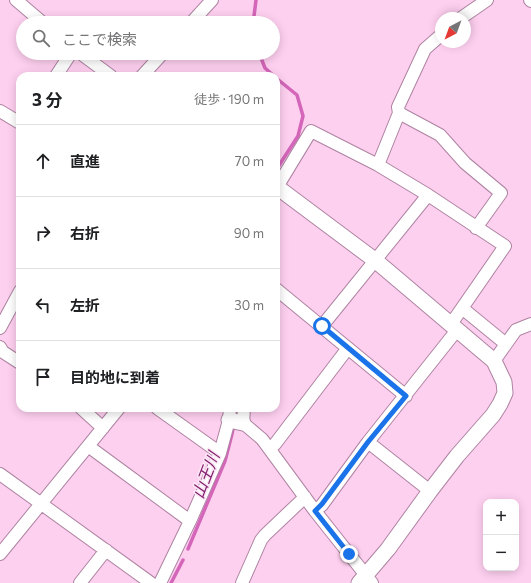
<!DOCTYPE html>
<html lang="ja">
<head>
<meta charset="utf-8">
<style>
	body { margin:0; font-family:Commissioner,"Noto Sans JP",sans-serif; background:#f6f6f6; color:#202124 }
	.controls { position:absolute; right:12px; bottom:12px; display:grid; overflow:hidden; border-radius:8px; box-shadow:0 2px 10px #0003 }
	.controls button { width:36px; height:36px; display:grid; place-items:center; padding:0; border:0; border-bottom:1px solid #e0e0e0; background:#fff; color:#202124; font:20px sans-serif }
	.compass { position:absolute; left:435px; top:12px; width:36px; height:36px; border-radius:50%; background:#fff; box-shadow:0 2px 10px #0003; rotate:221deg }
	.stop { position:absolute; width:12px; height:12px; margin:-9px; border:3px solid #1a73e8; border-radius:50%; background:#fff }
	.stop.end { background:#1a73e8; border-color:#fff; box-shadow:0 1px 4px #0008 }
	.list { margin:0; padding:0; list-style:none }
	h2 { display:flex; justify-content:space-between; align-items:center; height:52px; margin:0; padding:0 16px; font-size:17px }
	h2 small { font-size:13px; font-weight:400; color:#757577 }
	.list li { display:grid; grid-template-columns:26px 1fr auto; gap:12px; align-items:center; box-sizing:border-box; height:72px; padding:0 16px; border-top:1px solid #e0e0e0 }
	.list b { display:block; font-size:15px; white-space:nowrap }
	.list em { font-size:13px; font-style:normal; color:#757577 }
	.icon { flex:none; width:22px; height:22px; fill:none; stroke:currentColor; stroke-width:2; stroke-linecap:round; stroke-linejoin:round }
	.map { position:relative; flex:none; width:531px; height:583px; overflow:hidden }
	.search { position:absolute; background:#fff; box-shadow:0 2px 10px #0003; left:16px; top:16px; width:264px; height:44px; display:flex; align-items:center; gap:10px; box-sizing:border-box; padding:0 14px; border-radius:22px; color:#757577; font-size:15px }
	.panel { position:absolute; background:#fff; box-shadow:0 2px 10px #0003; left:16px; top:72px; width:264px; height:340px; border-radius:12px }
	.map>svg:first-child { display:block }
</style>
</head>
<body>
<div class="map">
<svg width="531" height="583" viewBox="0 0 531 583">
	<rect width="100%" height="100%" fill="#fed0f0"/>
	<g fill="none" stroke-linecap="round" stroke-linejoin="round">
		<path stroke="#d466b9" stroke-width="3.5" d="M254,23V16L256,0
			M259,53L265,68L274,76
			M276,78L297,95L303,116L298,136L276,170
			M188,549L225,461L232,434L234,424
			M171,583L183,560"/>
		<defs>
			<path id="minor" d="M16,0L43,23
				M530,0L531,1
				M461,18L487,0
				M191,23L212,0
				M80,53L111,76
				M56,76L71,53
				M142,76L163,53
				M0,111L20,123
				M399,113L398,107L425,49L441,35
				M378,165L399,113L440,135L465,163L501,193L476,228
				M276,193L277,187L311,131L378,165L428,195L505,246L451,324
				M276,289L406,396
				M462,308L506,344
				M322,326L428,195
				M0,328L20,291
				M0,347L3,352L20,363
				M494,361L516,330L531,324
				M81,408L103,428
				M157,408L220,453
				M244,408L243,423L262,439L315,511L372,583
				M368,442L430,491
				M88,446L190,521
				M270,449L275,444L348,348
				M0,474L151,583
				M315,511L322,505L368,442L457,330
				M0,554L119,408
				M80,583L106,550
				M160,583L190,521L220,453L229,420L230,408
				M242,583L261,540L265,535L305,497"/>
			<path id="tertiary" d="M277,187L376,261L494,361L504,382L505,393L500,404L493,415L457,456L430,491L388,549L359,583
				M229,420L243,423"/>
		</defs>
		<use href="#minor" stroke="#ae83a1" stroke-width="14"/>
		<use href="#tertiary" stroke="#ae83a1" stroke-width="17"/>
		<use href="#minor" stroke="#fff" stroke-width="12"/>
		<use href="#tertiary" stroke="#fff" stroke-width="15"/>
	</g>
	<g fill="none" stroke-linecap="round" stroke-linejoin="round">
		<path stroke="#1a73e8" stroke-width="5" d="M322,326L406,396L368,442L322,504L315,511L349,554"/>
	</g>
	<g text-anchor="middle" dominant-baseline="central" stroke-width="3" stroke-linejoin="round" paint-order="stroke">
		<g font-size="16" font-style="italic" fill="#84206f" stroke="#fae7f4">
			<text transform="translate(205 475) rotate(-69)">山王川</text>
		</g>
	</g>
</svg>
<div class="controls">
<button>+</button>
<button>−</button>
</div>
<svg class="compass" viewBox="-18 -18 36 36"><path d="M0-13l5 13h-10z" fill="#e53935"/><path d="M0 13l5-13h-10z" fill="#757577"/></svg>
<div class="stop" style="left:322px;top:326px"></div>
<div class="stop end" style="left:349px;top:554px"></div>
<div class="search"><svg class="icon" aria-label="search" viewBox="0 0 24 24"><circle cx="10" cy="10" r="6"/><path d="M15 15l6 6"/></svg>ここで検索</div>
<section class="panel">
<h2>3 分<small>徒歩 · 190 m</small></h2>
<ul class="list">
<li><svg class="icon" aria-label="ahead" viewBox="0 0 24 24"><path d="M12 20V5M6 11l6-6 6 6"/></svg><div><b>直進</b></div><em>70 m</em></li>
<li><svg class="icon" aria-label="right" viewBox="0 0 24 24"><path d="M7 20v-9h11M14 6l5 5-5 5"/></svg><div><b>右折</b></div><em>90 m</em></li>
<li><svg class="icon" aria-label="left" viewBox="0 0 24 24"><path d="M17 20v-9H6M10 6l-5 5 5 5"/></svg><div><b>左折</b></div><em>30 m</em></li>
<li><svg class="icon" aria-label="arrive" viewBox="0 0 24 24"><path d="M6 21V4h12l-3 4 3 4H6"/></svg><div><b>目的地に到着</b></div></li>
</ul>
</section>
</div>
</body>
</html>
